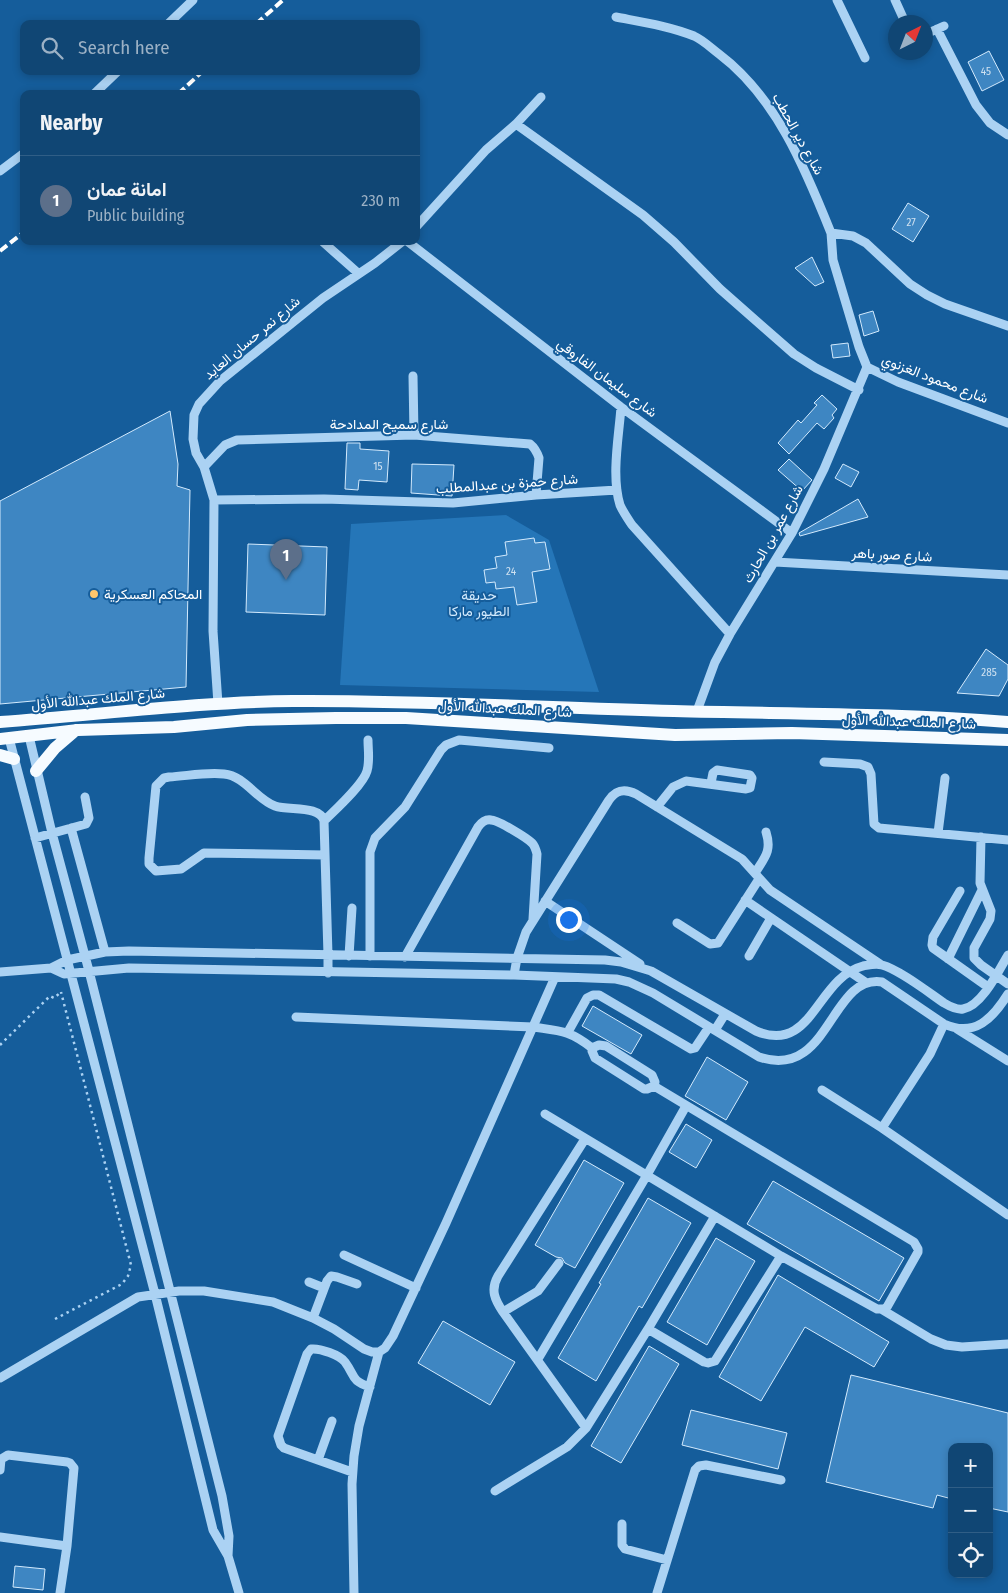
<!DOCTYPE html>
<html lang="en">
<head>
<meta charset="utf-8">
<style>
	body { margin:0; font-family:"Fira Sans Condensed",Vazirmatn,sans-serif; background:#194d79; color:#f1f3f6 }
	.controls { position:absolute; right:15px; bottom:15px; display:grid; overflow:hidden; border-radius:10px; box-shadow:0 2px 8px #0003 }
	.controls button { width:45px; height:45px; display:grid; place-items:center; padding:0; border:0; border-bottom:1px solid #305e86; background:#104674; color:#f1f3f6; font:25px sans-serif }
	.compass { position:absolute; left:888px; top:15px; width:45px; height:45px; border-radius:50%; background:#104674; box-shadow:0 2px 8px #0003; rotate:42deg }
	.you { position:absolute; left:568px; top:919px; width:18px; height:18px; margin:-12px; border:4px solid #fff; border-radius:50%; background:#1a73e8; box-shadow:0 0 0 8px #1a73e833 }
	.badge { display:grid; place-items:center; width:32px; height:32px; border-radius:50%; background:#ffc66c; color:#fff; font-size:16px; font-weight:700 }
	.pin { position:absolute; translate:-50% -41px; filter:drop-shadow(0 1px 2px #0008) }
	.pin::after { content:''; position:absolute; top:26px; width:18px; height:15px; background:inherit; clip-path:polygon(0 0,100% 0,50% 100%) }
	.list { margin:0; padding:0; list-style:none }
	h2 { display:flex; justify-content:space-between; align-items:center; height:65px; margin:0; padding:0 20px; font-size:21px }
	h2 small { font-size:16px; font-weight:400; color:#9cb1c5 }
	.list li { display:grid; grid-template-columns:32px 1fr auto; gap:15px; align-items:center; box-sizing:border-box; height:90px; padding:0 20px; border-top:1px solid #305e86 }
	.list b { display:block; font-size:19px; white-space:nowrap }
	.list p { margin:0; font-size:16px; white-space:nowrap; color:#9cb1c5 }
	.list em { font-size:16px; font-style:normal; color:#9cb1c5 }
	.icon { flex:none; width:28px; height:28px; fill:none; stroke:currentColor; stroke-width:2; stroke-linecap:round; stroke-linejoin:round }
	.map { position:relative; flex:none; width:1008px; height:1593px; overflow:hidden }
	.search { position:absolute; background:#104674; box-shadow:0 2px 8px #0003; left:20px; top:20px; width:400px; height:55px; display:flex; align-items:center; gap:12px; box-sizing:border-box; padding:0 18px; border-radius:10px; color:#9cb1c5; font-size:19px }
	.panel { position:absolute; background:#104674; box-shadow:0 2px 8px #0003; left:20px; top:90px; width:400px; height:155px; border-radius:10px }
	.map>svg:first-child { display:block }
</style>
</head>
<body>
<div class="map">
<svg width="1008" height="1593" viewBox="0 0 1008 1593">
	<rect width="100%" height="100%" fill="#155d9b"/>
	<path fill="#2576b8" d="M506,515L549,540L599,692L340,685L351,524Z"/>
	<path fill="#3e86c2" stroke="#d3eafd" d="M989,51L1004,80L982,91L968,62Z
		M908,203L929,216L913,242L892,229Z
		M812,257L824,282L815,286L795,268Z
		M873,311L879,331L864,336L859,315Z
		M848,343L850,356L833,358L831,345Z
		M822,395L837,409L832,415L834,418L824,429L817,423L789,454L778,443L798,420L801,423L817,405L814,403Z
		M170,411L178,464L177,486L190,490L186,687L0,704V501Z
		M347,443H360V449L389,451L387,482L359,480L358,490L345,489Z
		M789,459L812,480L802,491L778,470Z
		M412,464L454,465L452,496L411,493Z
		M843,464L859,472L851,487L835,478Z
		M858,499L868,517L800,536L799,533Z
		M534,538L535,543L545,542L550,569L532,572L537,602L517,605L514,587L496,589L495,582L486,583L484,570L497,568L495,557L507,555L505,542Z
		M248,544L327,547L325,615L246,612Z
		M986,649L1008,665V679L999,696L957,693Z
		M593,1006L642,1035L631,1054L582,1026Z
		M707,1057L748,1082L726,1120L685,1096Z
		M686,1124L712,1140L696,1168L669,1152Z
		M584,1160L624,1183L575,1268L565,1263L562,1258L556,1257L535,1245Z
		M773,1181L904,1258L879,1301L747,1224Z
		M648,1198L691,1223L642,1308L639,1306L596,1381L558,1358L601,1284L599,1283Z
		M716,1238L755,1261L707,1345L667,1322Z
		M778,1275L889,1342L874,1367L805,1327L761,1401L719,1377Z
		M443,1321L515,1362L490,1405L418,1363Z
		M649,1346L679,1364L621,1463L591,1446Z
		M851,1375L1008,1413V1512L989,1508V1447H952V1499L937,1495L933,1508L826,1482Z
		M691,1410L787,1433L778,1469L682,1445Z
		M15,1566L45,1569L43,1590L13,1587Z"/>
	<g fill="none" stroke-linecap="round" stroke-linejoin="round">
		<path stroke="#abd2f3" stroke-width="2.5" stroke-dasharray="2.5 4" stroke-linecap="butt" d="M0,1045L50,996L54,998L61,992
			M55,1319L122,1284L128,1276L131,1265L61,992"/>
		<path stroke="#abd2f3" stroke-width="9" d="M837,0L865,58
			M895,0L905,22
			M616,17C642,22 669,26 694,36C703,40 711,48 719,54C776,97 805,168 831,233
			M168,24L193,0
			M937,29L976,105L990,123L1008,135
			M926,34L944,26
			M94,94L118,71
			M516,124L643,215L674,242L720,289L794,354L816,368L859,390
			M0,171L24,153
			M416,227L486,150L516,124L541,97
			M407,241L621,407L792,533
			M323,242L358,273
			M1008,326L945,304L927,295L910,284L866,243L853,236L831,233L833,260L859,347L867,367L898,382L1008,423
			M413,376L414,435
			M621,407C619,436 611,476 620,505C623,512 628,519 632,525L730,634
			M204,467L225,445L237,440L414,435L530,444C535,448 537,452 539,458L536,495
			M214,500L324,499L453,503L536,495L617,490
			M775,562L1008,575
			M218,704L213,631L214,500L204,467L196,453L193,439L194,415L199,404L220,381L323,298L375,263L403,241
			M697,711L715,662L730,634L792,533L824,469L867,367
			M29,736L52,833L89,971L222,1496L229,1536L228,1556
			M9,738L155,1294L213,1530L228,1556L239,1593
			M824,762L860,764L868,767L871,774L874,824L879,828L1008,840
			M657,807L673,787L686,781L746,789L750,788L752,778L750,775L717,770L713,773L711,783
			M324,821C335,810 363,785 367,771C370,761 368,750 368,740
			M71,828L105,952
			M938,833L945,778
			M981,837L980,883L991,911L990,919L974,948V958L981,965L1008,984
			M35,838L86,824L89,818L85,797
			M325,855L204,853L181,869L156,871L149,864V858L156,786L164,778L169,777C187,776 206,772 224,774C245,776 256,799 275,806C289,811 320,805 324,821L328,955V973
			M755,873C765,857 772,851 766,832
			M960,891L933,937L932,945L933,948L988,987
			M745,900L865,982
			M545,901L640,964
			M677,923L710,944L718,943L759,879
			M349,956L352,908
			M370,956V852L375,838L405,807L441,750L446,745L459,740L549,748
			M749,956L771,918
			M405,957L478,827C481,823 485,819 491,820C498,820 527,838 532,843C535,846 536,850 537,854L533,919
			M948,959L982,890
			M51,968L64,974L129,968L514,975L616,979L629,982L653,993L759,1057C830,1081 830,974 882,982L944,1024C975,1038 993,1018 1008,994
			M0,972L51,968L67,960L105,952L129,951L605,960L621,962L651,971L756,1031C813,1055 816,978 863,966C869,965 876,963 882,965C900,970 928,992 944,1003C949,1006 956,1010 963,1009C982,1006 999,970 1008,955
			M514,975L517,958L526,932L609,800C616,790 624,788 636,794L742,859L770,890L880,964
			M296,1017L533,1027C560,1031 569,1030 592,1048V1051L595,1058L644,1089H647L654,1086
			M957,1029L1008,1061
			M715,1030L725,1014
			M568,1032L587,998L593,995H599L691,1049L695,1048L709,1027
			M592,1048L599,1045L606,1046L652,1075L655,1082L654,1086
			M822,1090L882,1128L1008,1215
			M545,1114L781,1256L877,1309H884L887,1307L918,1252V1249L914,1242L654,1086
			M882,1128L930,1054L944,1024
			M585,1139L498,1276C490,1290 495,1300 503,1312L586,1428
			M344,1255L416,1288
			M309,1282L324,1288
			M881,1309L931,1339L946,1345L962,1347L1008,1344
			M503,1312L538,1291L559,1263
			M313,1318L327,1281L331,1276L337,1277L357,1284
			M648,1329L704,1362L708,1363L715,1361L781,1256
			M538,1359L647,1175L686,1106
			M0,1378L138,1297L179,1291H204L273,1302L313,1318L334,1329L364,1349L372,1352H379L385,1348L393,1336L446,1223L555,977
			M318,1460L332,1421
			M0,1470L1,1459L8,1455L67,1462L70,1463L74,1468L67,1546L60,1593
			M352,1472L284,1448L281,1445L278,1436L307,1354L311,1349C320,1348 340,1355 345,1362C356,1377 350,1380 370,1387
			M495,1491L567,1447L586,1428L648,1329L715,1216
			M622,1524V1545L625,1549L667,1560
			M0,1537L67,1546
			M354,1593L352,1484L354,1456L359,1426L379,1352
			M657,1593L695,1470L699,1466L706,1465L781,1480"/>
		<path stroke="#f6fbff" stroke-width="12" d="M0,722C98,715 195,702 293,701C420,700 547,708 674,711C785,714 897,713 1008,722
			M0,739L78,730L174,727L247,720L336,718H406L675,735L792,733L1008,740
			M0,755L14,759
			M36,771L55,748L76,730"/>
		<path stroke="#fff" stroke-width="4" stroke-dasharray="9 4" stroke-linecap="butt" d="M256,24L283,0
			M178,94L203,71
			M0,251L24,232"/>
	</g>
	<circle fill="#ffc66c" stroke="#155d9b" stroke-width="2" cx="94" cy="594" r="5"/>
	<g text-anchor="middle" dominant-baseline="central" stroke-width="4" stroke-linejoin="round" paint-order="stroke">
		<g font-size="11" fill="#cfe1f0">
			<text x="986" y="71">45</text>
			<text x="911" y="222">27</text>
			<text x="378" y="466">15</text>
			<text x="511" y="571">24</text>
			<text x="989" y="672">285</text>
		</g>
		<g font-size="14" fill="#fff" stroke="#155d9b">
			<text transform="translate(798 134) rotate(61)">شارع دير الحطب</text>
			<text transform="translate(252 338) rotate(-40)">شارع نمر حسان العايد</text>
			<text transform="translate(607 378) rotate(37)">شارع سليمان الفاروقي</text>
			<text transform="translate(935 379) rotate(21)">شارع محمود الغزنوي</text>
			<text x="389" y="424">شارع سميح المدادحة</text>
			<text transform="translate(507 484) rotate(-4)">شارع حمزة بن عبدالمطلب</text>
			<text transform="translate(773 534) rotate(-61)">شارع عمر بن الحارث</text>
			<text transform="translate(892 555) rotate(3)">شارع صور باهر</text>
			<text transform="translate(98 699) rotate(-5)">شارع الملك عبدالله الأول</text>
			<text transform="translate(505 709) rotate(3)">شارع الملك عبدالله الأول</text>
			<text transform="translate(909 722) rotate(2)">شارع الملك عبدالله الأول</text>
		</g>
		<g font-size="14" fill="#fff" stroke="#155d9b" text-anchor="start">
			<text x="104" y="594">المحاكم العسكرية</text>
		</g>
		<g font-size="14" fill="#d3eafd" stroke="#155d9b">
			<text x="479" y="595">حديقة<tspan x="479" dy="16">الطيور ماركا</tspan></text>
		</g>
	</g>
</svg>
<div class="controls">
<button>+</button>
<button>−</button>
<button><svg class="icon" aria-label="locate" viewBox="0 0 24 24"><circle cx="12" cy="12" r="6"/><path d="M12 2v4M12 18v4M2 12h4M18 12h4"/></svg></button>
</div>
<svg class="compass" viewBox="-18 -18 36 36"><path d="M0-13l5 13h-10z" fill="#e53935"/><path d="M0 13l5-13h-10z" fill="#9cb1c5"/></svg>
<div class="you"></div>
<div class="pin badge" style="left:286px;top:580px;background:#5c6f8a">1</div>
<div class="search"><svg class="icon" aria-label="search" viewBox="0 0 24 24"><circle cx="10" cy="10" r="6"/><path d="M15 15l6 6"/></svg>Search here</div>
<section class="panel">
<h2>Nearby<small></small></h2>
<ul class="list">
<li><span class="badge" style="background:#5c6f8a">1</span><div><b>امانة عمان</b><p>Public building</p></div><em>230 m</em></li>
</ul>
</section>
</div>
</body>
</html>
